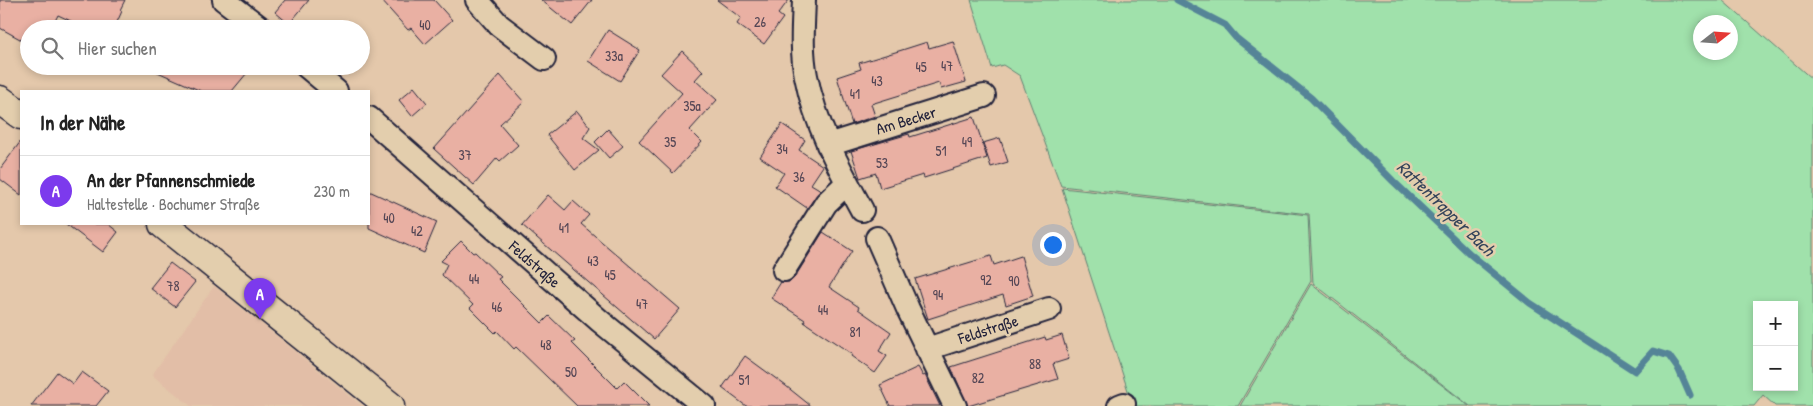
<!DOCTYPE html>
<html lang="de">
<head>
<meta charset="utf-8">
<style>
	body { margin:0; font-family:"Patrick Hand",sans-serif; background:#f2f2f2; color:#222 }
	.controls { position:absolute; right:15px; bottom:15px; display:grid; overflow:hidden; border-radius:0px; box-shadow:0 2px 8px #0003 }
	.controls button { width:45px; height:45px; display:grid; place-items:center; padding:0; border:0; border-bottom:1px solid #e0e0e0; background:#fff; color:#222; font:25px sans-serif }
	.compass { position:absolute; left:1693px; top:15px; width:45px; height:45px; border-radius:50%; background:#fff; box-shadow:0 2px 8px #0003; rotate:73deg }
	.you { position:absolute; left:1052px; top:244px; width:18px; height:18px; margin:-12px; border:4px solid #fff; border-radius:50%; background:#1a73e8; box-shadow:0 0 0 8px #1a73e833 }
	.badge { display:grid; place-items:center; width:32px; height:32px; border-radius:50%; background:#7c3aed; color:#fff; font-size:16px; font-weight:700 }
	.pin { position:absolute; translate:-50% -41px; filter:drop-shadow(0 1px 2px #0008) }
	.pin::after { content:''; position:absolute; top:26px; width:18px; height:15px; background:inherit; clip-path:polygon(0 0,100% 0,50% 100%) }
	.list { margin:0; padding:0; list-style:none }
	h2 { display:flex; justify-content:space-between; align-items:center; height:65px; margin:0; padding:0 20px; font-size:21px }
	h2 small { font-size:16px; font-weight:400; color:#767676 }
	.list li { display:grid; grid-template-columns:32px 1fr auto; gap:15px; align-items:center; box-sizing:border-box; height:70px; padding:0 20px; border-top:1px solid #e0e0e0 }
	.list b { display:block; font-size:19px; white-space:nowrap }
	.list p { margin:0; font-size:16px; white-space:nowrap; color:#767676 }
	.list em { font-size:16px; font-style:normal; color:#767676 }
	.icon { flex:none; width:28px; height:28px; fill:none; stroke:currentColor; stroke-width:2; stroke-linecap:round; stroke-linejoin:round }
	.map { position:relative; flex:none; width:1813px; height:406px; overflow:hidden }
	.search { position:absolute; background:#fff; box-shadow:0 2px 8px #0003; left:20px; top:20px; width:350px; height:55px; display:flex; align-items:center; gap:12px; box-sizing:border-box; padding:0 18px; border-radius:28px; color:#767676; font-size:19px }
	.panel { position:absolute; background:#fff; box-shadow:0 2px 8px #0003; left:20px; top:90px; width:350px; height:135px; border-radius:0px }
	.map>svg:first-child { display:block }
</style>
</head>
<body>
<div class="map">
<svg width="1813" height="406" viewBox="0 0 1813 406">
	<rect width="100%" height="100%" fill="#e4c8ab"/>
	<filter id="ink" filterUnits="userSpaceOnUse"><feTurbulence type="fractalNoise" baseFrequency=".02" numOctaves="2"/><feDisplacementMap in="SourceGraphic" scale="10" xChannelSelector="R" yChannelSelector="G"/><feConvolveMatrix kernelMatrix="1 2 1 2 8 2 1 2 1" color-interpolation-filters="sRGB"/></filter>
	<g filter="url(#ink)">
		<path fill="#e2bea7" d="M214,286L270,331L362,406H191L152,375Z"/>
		<path fill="#a0e1ab" stroke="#618273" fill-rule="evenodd" d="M971,0H1722L1813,80V406H1775L1763,395L1754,406H1470L1313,283L1309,214L1061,186L1020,76L1003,65L992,68ZM1700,22H1730V52H1700ZM1757,305H1794V387H1757Z
			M1062,188L1308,215L1311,281L1238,406H1133Z
			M1311,284L1469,406H1240Z"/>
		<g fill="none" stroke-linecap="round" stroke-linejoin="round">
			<path stroke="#558497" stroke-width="7" d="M1177,0L1225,25L1236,38L1311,98L1393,181L1470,254L1530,303L1635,371L1653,351L1669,356L1679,370L1690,395"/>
		</g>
		<path fill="#e9b0a3" stroke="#22223b" d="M0,0H125L120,10L122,11L114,29H88L58,15L51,29H29V44L0,28Z
			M285,0H309L289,24L275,12Z
			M381,0H434L452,20L425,44L411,28L408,30Z
			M541,0H592L572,25Z
			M717,0H789L778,14L783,18L764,44L737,24L741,18Z
			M608,30L640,50L620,81L588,61Z
			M953,41L966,82L941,89L939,83L871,104L875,116L852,124L837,77L861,69L859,63L902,50L927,42L929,48Z
			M682,51L703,71L695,80L717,100L690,130L702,142L673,173L639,141L682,93L661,74Z
			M144,66H231L247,73L232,91H201Z
			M500,75L524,102L500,124L518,145L500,161L497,158L474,185L434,149Z
			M414,87L427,103L412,116L399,100Z
			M577,111L590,127L583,138L599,150L575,170L547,135Z
			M974,117L987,158L924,178L923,175L880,188L876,173L860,178L851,151L909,134L910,137Z
			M782,124L805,140L799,150L823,166L811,184L821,190L807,208L775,186L784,173L760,157Z
			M608,129L623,146L609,158L595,142Z
			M1000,138L1008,162L991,167L983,143Z
			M21,141V195L0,179V169Z
			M369,191L437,222L424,253L369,228Z
			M548,195L565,210L573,201L589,215L581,224L680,309L654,339L522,225Z
			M66,224H108L118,232L103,252Z
			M823,232L852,251L829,287L859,307L858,309L891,332L879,351L887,356L875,373L851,356L852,354L804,322L805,320L771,298L781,282H790L795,277Z
			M461,241L473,253L475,252L501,277L498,279L542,323L549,316L575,341L572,343L617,388L624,381L649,406H577L516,347L514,349L497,331L495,333L470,308L473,305L442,275L447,264L441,261Z
			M991,256L994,265L1021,256L1033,296L1006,305L1003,295L928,319L915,279Z
			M170,263L195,282L175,307L150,288Z
			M1062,335L1069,359L1053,364L1058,379L968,406L951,367L1045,337L1046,340Z
			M745,356L786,386L811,406H746L722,388Z
			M918,367L923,376L925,375L940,406H890L880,385Z
			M57,372L73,384L82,372L108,391L96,406H31Z"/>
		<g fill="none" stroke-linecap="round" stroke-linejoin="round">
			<defs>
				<path id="minor" d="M224,0L262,29
					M477,0L499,25L544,59
					M804,0C803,26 801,51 806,76C815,124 839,168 862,210
					M306,66L336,91
					M369,118L600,321L704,406
					M828,145L984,96
					M877,238L908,309L955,406
					M784,270L826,203L847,183
					M927,349L1049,309
					M1119,406L1124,404"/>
				<path id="secondary" d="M0,100L21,115
					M163,224L390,406"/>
			</defs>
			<use href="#minor" stroke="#22223b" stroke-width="26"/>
			<use href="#secondary" stroke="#22223b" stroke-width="31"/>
			<use href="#minor" stroke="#e3cead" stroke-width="22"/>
			<use href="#secondary" stroke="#e3cead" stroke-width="28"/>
		</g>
	</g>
	<g text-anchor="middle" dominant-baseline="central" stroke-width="5" stroke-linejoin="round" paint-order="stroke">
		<g font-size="14" fill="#544655">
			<text x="760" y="21">26</text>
			<text x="425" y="24">40</text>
			<text x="614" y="55">33a</text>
			<text x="947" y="65">47</text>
			<text x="921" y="66">45</text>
			<text x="877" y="80">43</text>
			<text x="855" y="93">41</text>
			<text x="692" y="105">35a</text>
			<text x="670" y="141">35</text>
			<text x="967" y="141">49</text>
			<text x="782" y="148">34</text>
			<text x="941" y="150">51</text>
			<text x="465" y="154">37</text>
			<text x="882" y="162">53</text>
			<text x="799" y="176">36</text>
			<text x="389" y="217">40</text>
			<text x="564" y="227">41</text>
			<text x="417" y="230">42</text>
			<text x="593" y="260">43</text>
			<text x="610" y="274">45</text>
			<text x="474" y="278">44</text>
			<text x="986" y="279">92</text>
			<text x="1014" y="280">90</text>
			<text x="173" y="285">78</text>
			<text x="938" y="294">94</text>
			<text x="642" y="303">47</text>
			<text x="497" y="306">46</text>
			<text x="823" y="309">44</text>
			<text x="855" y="331">81</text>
			<text x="546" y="344">48</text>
			<text x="1035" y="363">88</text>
			<text x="571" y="371">50</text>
			<text x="978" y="377">82</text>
			<text x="744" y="379">51</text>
		</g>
		<g font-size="16" fill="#22223b" stroke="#e3cead">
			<text transform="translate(906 120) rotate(-17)">Am Becker</text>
			<text transform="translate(535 264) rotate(41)">Feldstraße</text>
			<text transform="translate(988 329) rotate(-18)">Feldstraße</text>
		</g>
		<g font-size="18" font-style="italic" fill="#33435a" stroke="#e3cead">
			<text transform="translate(1446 208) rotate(44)">Rattentrapper Bach</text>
		</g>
	</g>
</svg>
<div class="controls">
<button>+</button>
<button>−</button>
</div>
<svg class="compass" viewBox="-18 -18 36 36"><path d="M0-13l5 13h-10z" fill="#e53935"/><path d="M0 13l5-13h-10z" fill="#767676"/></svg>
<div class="you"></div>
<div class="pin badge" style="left:260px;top:319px">A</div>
<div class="search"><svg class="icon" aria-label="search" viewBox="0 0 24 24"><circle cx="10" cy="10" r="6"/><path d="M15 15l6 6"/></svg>Hier suchen</div>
<section class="panel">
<h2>In der Nähe<small></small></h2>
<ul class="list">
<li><span class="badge">A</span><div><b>An der Pfannenschmiede</b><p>Haltestelle · Bochumer Straße</p></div><em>230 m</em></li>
</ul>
</section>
</div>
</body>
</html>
